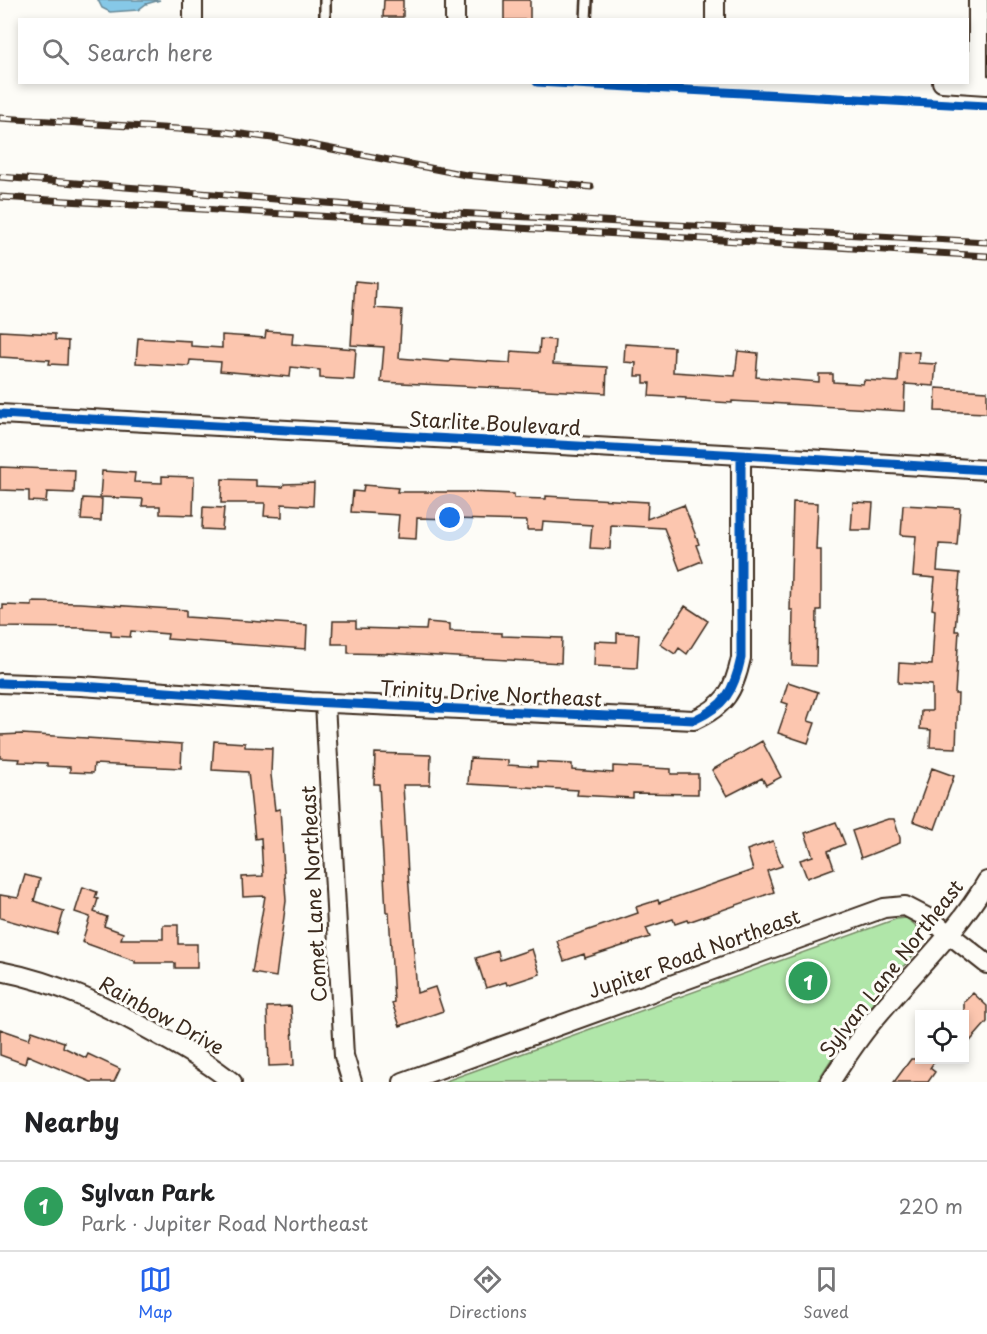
<!DOCTYPE html>
<html lang="en">
<head>
<meta charset="utf-8">
<style>
	body { margin:0; font-family:"Playpen Sans",sans-serif; background:#f2f2f2; color:#202124 }
	.controls { position:absolute; right:18px; bottom:18px; display:grid; overflow:hidden; border-radius:0px; box-shadow:0 3px 9px #0003 }
	.controls button { width:54px; height:54px; display:grid; place-items:center; padding:0; border:0; border-bottom:2px solid #e0e0e0; background:#fff; color:#202124; font:30px sans-serif }
	.you { position:absolute; left:450px; top:518px; width:21px; height:21px; margin:-15px; border:4px solid #fff; border-radius:50%; background:#1a73e8; box-shadow:0 0 0 9px #1a73e833 }
	.badge { display:grid; place-items:center; width:39px; height:39px; border-radius:50%; background:#2563eb; color:#fff; font-size:20px; font-weight:700 }
	.pin { position:absolute; translate:-50% -50%; border:3px solid #fff; box-shadow:0 2px 6px #0006 }
	.list { margin:0; padding:0; list-style:none }
	h2 { display:flex; justify-content:space-between; align-items:center; height:78px; margin:0; padding:0 24px; font-size:26px }
	h2 small { font-size:20px; font-weight:400; color:#757577 }
	.list li { display:grid; grid-template-columns:39px 1fr auto; gap:18px; align-items:center; box-sizing:border-box; height:90px; padding:0 24px; border-top:2px solid #e0e0e0 }
	.list b { display:block; font-size:22px; white-space:nowrap }
	.list p { margin:0; font-size:20px; white-space:nowrap; color:#757577 }
	.list em { font-size:20px; font-style:normal; color:#757577 }
	.icon { flex:none; width:33px; height:33px; fill:none; stroke:currentColor; stroke-width:2; stroke-linecap:round; stroke-linejoin:round }
	.map { position:relative; flex:none; width:987px; height:1082px; overflow:hidden }
	.search { position:absolute; background:#fff; box-shadow:0 3px 9px #0003; left:18px; right:18px; top:18px; height:66px; display:flex; align-items:center; gap:15px; box-sizing:border-box; padding:0 21px; border-radius:0px; color:#757577; font-size:22px }
	.sheet { height:168px; background:#fff }
	nav { display:flex; justify-content:space-around; align-items:center; box-sizing:border-box; height:84px; border-top:2px solid #e0e0e0; background:#fff; font-size:16px; color:#757577 }
	nav a { display:grid; justify-items:center; gap:3px }
	nav .on { color:#2563eb }
	.map>svg:first-child { display:block }
</style>
</head>
<body>
<div class="map">
<svg width="987" height="1082" viewBox="0 0 987 1082">
	<rect width="100%" height="100%" fill="#fdfcf7"/>
	<filter id="ink" filterUnits="userSpaceOnUse"><feTurbulence type="fractalNoise" baseFrequency=".0167" numOctaves="2"/><feDisplacementMap in="SourceGraphic" scale="12" xChannelSelector="R" yChannelSelector="G"/><feConvolveMatrix kernelMatrix="1 2 1 2 8 2 1 2 1" color-interpolation-filters="sRGB"/></filter>
	<g filter="url(#ink)">
		<path fill="#b0e6a9" stroke="#768864" stroke-width="1.5" d="M906,918C915,924 925,932 922,945C884,989 847,1032 817,1082H443L896,919Z"/>
		<path fill="#86c8e7" stroke="#688997" stroke-width="1.5" d="M98,0H160L146,4L138,10L110,12L102,8Z"/>
		<path fill="#fcc6af" stroke="#3b2a1e" stroke-width="1.5" d="M384,0H403V17H383Z
			M504,0H530V20H504Z
			M355,281L376,283L375,308L402,310L399,358L449,362L450,359L510,363L511,351L539,353L540,339L555,340L553,364L607,367L606,393L381,382L384,347L351,345Z
			M0,331L55,334V340L68,341L67,365L49,364L50,360L0,357Z
			M266,331L293,333L292,344L356,349L354,380L320,378V370L291,367L290,377L220,371L221,362L190,360L189,366L136,363L138,338L191,341V346L222,348V335L265,338Z
			M625,344L674,347L673,372L735,376L738,351L758,353L756,377L819,382V374H833V382L863,384L864,380L898,382L900,351L919,352L918,363L936,364L934,386L905,384L904,411L732,401V403L686,400V398L649,396L650,383H644V376H635L636,363L624,362Z
			M936,388L987,391V413L935,411Z
			M0,467L75,470L74,493L47,492L46,502L29,501V491L0,490Z
			M102,471L135,473L134,482L162,483V476L194,477L193,515L160,514V506H142L143,499L100,497Z
			M222,479L256,480V486L283,487L284,484L314,483L313,506L282,504V517L264,516L265,503H221Z
			M364,485L398,488L397,492H468L514,494V498L546,499V496L648,502L647,519L684,505L699,544L696,545L702,561L680,570L664,528L611,525L610,549L590,548L592,525L543,522L542,530H527V521L417,518L416,539L397,538L399,515L351,512L353,491L363,492Z
			M83,498L102,499L101,521L81,520Z
			M793,502L818,503L816,550H821V610H817L816,666L792,665L793,610H790Z
			M853,502L873,503L871,530H851Z
			M903,505L960,508L957,545L939,544L937,571L960,573L955,631H959L955,694H958L956,748L930,747L931,730L920,729L921,711H932V685L898,683L899,663L932,665L935,610L932,609L935,578L913,576L916,536L901,535Z
			M203,507L224,508L222,530L202,529Z
			M32,602L81,603L186,610V617L307,625L306,649L167,639L168,634L131,631L130,637L111,636V631L85,629V628L0,627V609H3V605L32,606Z
			M685,606L708,621L687,654L679,648L675,654L660,644Z
			M333,621H356V628L426,630L427,622L450,624V631L502,633V636L562,638L561,663L387,653V654L348,653V644H332Z
			M617,633L639,634L637,668L594,666L595,641L617,642Z
			M788,682L818,692L808,721L815,723L808,743L778,733L788,704L782,702Z
			M22,734L182,744L181,768L94,764L93,773L70,772V767L47,766V763L19,762L20,759L0,758V735Z
			M214,741L245,743V747L272,748L271,775L275,810L280,809L286,901L276,977L252,973L265,896L243,897L242,877L263,876L261,838L255,839L248,772L212,770Z
			M762,741L781,777L766,785L762,778L727,796L712,770Z
			M375,753L431,755L430,785H403L408,874L417,993L435,987L443,1011L400,1026L392,1003L394,1002L389,912H386L379,784H374Z
			M470,758L508,760V765L537,767V762L572,764V770L613,773V766L671,769V774H698V794L633,793V798L577,795L578,790L468,784Z
			M932,768L954,776L935,829L913,821Z
			M888,819H894L900,838V843L861,858L852,831Z
			M836,822L845,844L828,851L834,868L807,878L800,860L813,856L805,833Z
			M773,841L782,866L767,871L774,892L688,922L687,920L675,924L673,919L646,928L650,937L585,958L584,954L564,961L557,941L638,913L636,907L658,900L659,903L753,870L747,850Z
			M25,875L40,879L34,901L64,911L57,934L0,918V895L18,898Z
			M83,887L97,892L95,898L98,899L94,912L107,917L104,926L123,933L121,939H163V925H178V944H197V968H175V963H135V961L82,942L90,917L75,912Z
			M532,949L540,974L507,985L506,982L486,988L476,958L498,951L500,960Z
			M973,993L987,1006V1022L964,1048V1002Z
			M291,1006L294,1065L269,1066L267,1007Z
			M0,1029L29,1039L32,1031L64,1042L63,1047L86,1058L88,1054L120,1069L114,1082H91L27,1055L25,1064L0,1055Z
			M911,1059H936L930,1068L935,1072L928,1082H894Z"/>
		<g fill="none" stroke-linecap="round" stroke-linejoin="round">
			<defs>
				<path id="lane" d="M325,0V20
					M586,20L587,0"/>
				<path id="street" d="M193,0V20
					M455,20V0
					M715,20V0
					M942,82L987,85
					M978,84V0
					M0,414L741,455L987,470
					M0,683L81,686L311,702L694,720C725,706 734,691 741,658V455
					M325,703L344,1056L352,1082
					M0,971C58,982 111,1008 162,1037C186,1050 211,1065 232,1082
					M403,1082L884,908L905,906L930,919L987,964
					M830,1082C843,1062 857,1040 873,1021C911,974 957,933 987,881"/>
			</defs>
			<use href="#lane" stroke="#3b2a1e" stroke-width="14"/>
			<use href="#street" stroke="#3b2a1e" stroke-width="22"/>
			<use href="#lane" stroke="#fdfcf7" stroke-width="9"/>
			<use href="#street" stroke="#fdfcf7" stroke-width="18"/>
			<defs>
				<path id="rail" d="M0,118L226,132L280,139L466,175L591,187
					M0,177L438,212L987,242
					M0,197L987,256"/>
			</defs>
			<use href="#rail" stroke="#3b2a1e" stroke-width="7"/>
			<use href="#rail" stroke="#fdfcf7" stroke-width="4.5" stroke-dasharray="14" stroke-linecap="butt"/>
			<defs>
				<path id="cycleway" d="M537,82L987,106
					M0,414L741,455L987,470
					M0,683L81,686L311,702L694,720C725,706 734,691 741,658V455"/>
			</defs>
			<use href="#cycleway" stroke="#fdfcf7" stroke-width="13"/>
			<use href="#cycleway" stroke="#0057b8" stroke-width="9"/>
		</g>
	</g>
	<g text-anchor="middle" dominant-baseline="central" stroke-width="6" stroke-linejoin="round" paint-order="stroke">
		<g font-size="20" fill="#3b2a1e" stroke="#fdfcf7">
			<text transform="translate(495 423) rotate(3)">Starlite Boulevard</text>
			<text transform="translate(491 693) rotate(3)">Trinity Drive Northeast</text>
			<text transform="translate(313 894) rotate(-93)">Comet Lane Northeast</text>
			<text transform="translate(694 953) rotate(-20)">Jupiter Road Northeast</text>
			<text transform="translate(891 968) rotate(-52)">Sylvan Lane Northeast</text>
			<text transform="translate(162 1015) rotate(29)">Rainbow Drive</text>
		</g>
	</g>
</svg>
<div class="controls">
<button><svg class="icon" aria-label="locate" viewBox="0 0 24 24"><circle cx="12" cy="12" r="6"/><path d="M12 2v4M12 18v4M2 12h4M18 12h4"/></svg></button>
</div>
<div class="you"></div>
<div class="pin badge" style="left:808px;top:981px;background:#2e9e5b">1</div>
<div class="search"><svg class="icon" aria-label="search" viewBox="0 0 24 24"><circle cx="10" cy="10" r="6"/><path d="M15 15l6 6"/></svg>Search here</div>
</div>
<section class="sheet">
<h2>Nearby<small></small></h2>
<ul class="list">
<li><span class="badge" style="background:#2e9e5b">1</span><div><b>Sylvan Park</b><p>Park · Jupiter Road Northeast</p></div><em>220 m</em></li>
</ul>
</section>
<nav>
<a class="on"><svg class="icon" aria-label="map" viewBox="0 0 24 24"><path d="M3 6l6-2 6 2 6-2v14l-6 2-6-2-6 2zM9 4v14M15 6v14"/></svg>Map</a>
<a><svg class="icon" aria-label="directions" viewBox="0 0 24 24"><path d="M12 3l9 9-9 9-9-9zM9 14v-3h6M13 9l2 2-2 2"/></svg>Directions</a>
<a><svg class="icon" aria-label="saved" viewBox="0 0 24 24"><path d="M7 4h10v16l-5-4-5 4z"/></svg>Saved</a>
</nav>
</body>
</html>
